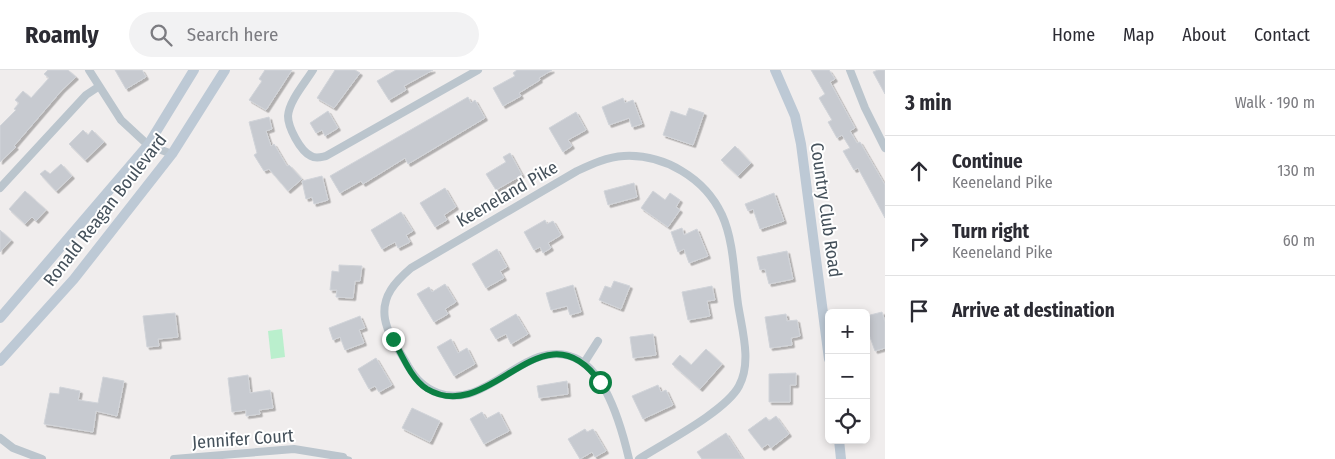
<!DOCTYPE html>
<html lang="en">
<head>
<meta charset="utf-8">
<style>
	body { margin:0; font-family:"Fira Sans Condensed",sans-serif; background:#f2f2f3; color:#2b2b33 }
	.controls { position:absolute; right:15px; bottom:15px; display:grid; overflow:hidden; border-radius:8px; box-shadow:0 2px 8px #0003 }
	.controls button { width:45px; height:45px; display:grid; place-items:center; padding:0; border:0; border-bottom:1px solid #e1e1e2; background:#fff; color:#2b2b33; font:25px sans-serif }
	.stop { position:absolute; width:15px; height:15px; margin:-11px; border:4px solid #0b8043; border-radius:50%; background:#fff }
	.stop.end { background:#0b8043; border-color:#fff; box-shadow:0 1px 5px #0008 }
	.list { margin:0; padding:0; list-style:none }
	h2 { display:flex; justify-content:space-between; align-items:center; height:65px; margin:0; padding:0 20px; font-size:21px }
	h2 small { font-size:16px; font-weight:400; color:#7c7c81 }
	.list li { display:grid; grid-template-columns:32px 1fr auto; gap:15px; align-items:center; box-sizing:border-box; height:70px; padding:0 20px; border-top:1px solid #e1e1e2 }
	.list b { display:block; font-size:19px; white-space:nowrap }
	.list p { margin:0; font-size:16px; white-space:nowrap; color:#7c7c81 }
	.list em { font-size:16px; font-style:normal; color:#7c7c81 }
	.icon { flex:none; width:28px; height:28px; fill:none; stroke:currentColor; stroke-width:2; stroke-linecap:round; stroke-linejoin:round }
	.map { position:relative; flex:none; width:885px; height:389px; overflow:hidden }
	header { display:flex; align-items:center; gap:30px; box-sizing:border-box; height:70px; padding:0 25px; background:#fff; border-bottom:1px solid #e1e1e2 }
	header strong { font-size:24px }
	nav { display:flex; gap:28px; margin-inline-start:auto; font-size:18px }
	.search { width:350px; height:45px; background:#f2f2f3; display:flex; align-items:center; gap:12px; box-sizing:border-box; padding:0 18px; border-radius:28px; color:#7c7c81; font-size:19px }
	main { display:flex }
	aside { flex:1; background:#fff }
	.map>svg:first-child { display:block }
</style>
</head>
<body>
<header>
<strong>Roamly</strong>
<div class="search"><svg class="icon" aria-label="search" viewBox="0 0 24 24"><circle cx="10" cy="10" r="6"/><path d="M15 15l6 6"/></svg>Search here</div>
<nav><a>Home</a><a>Map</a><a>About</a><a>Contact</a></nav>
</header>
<main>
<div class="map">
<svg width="885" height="389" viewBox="0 0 885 389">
	<defs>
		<filter id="shadow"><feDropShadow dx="2.5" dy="2.5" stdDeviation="0" flood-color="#0004"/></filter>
	</defs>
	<rect width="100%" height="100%" fill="#f0eded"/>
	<path fill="#baefcd" d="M282,259L285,287L271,289L268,261Z"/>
	<path fill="#c7cad0" stroke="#d1d4d9" filter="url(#shadow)" d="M48,0H68L76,7L62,20L14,76L16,77L0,92V56L16,40L14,39L19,33L15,30L23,21L31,28L49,8L44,4Z
		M115,0H142L146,7L126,19Z
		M265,0H292L266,40L249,30L262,11L259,9Z
		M335,0H355L360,3L334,38L317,28Z
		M396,0H433L404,16L406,20L389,30L377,11Z
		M517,0H552L539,8L540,10L519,23L521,26L503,36L493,18L515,6L513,3Z
		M811,0H829L835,9L830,12L855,58L850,61L857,73L860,72L885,115V148L858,98L854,100L843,81L850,78L842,65L837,68L828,52L832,50L819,28L825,24Z
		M878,0H885V24L873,2Z
		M468,27L471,33L475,30L485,48L408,94L405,88L363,114L361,111L340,123L330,106Z
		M623,28L625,33L633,30L642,54L632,57L629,48L609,55L602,37Z
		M689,38L704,43L693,75L663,65L671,41L686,46Z
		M328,41L338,58L325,66L322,60L316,63L310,53Z
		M576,42L586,60L568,70L572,76L563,82L549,58Z
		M269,47L272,59L266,61L271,76L274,74L287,96L289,95L302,109L288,121L269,99L264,101L254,85L257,83L249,52Z
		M83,60L88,65L92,60L104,72L85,90L69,74Z
		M735,76L751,93L738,106L721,90Z
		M510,83L522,105L496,120L486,104L506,92L503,87Z
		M61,94L72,106L56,121L40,104L45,100L50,104Z
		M322,106L328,130L314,134L312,127L306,129L302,111Z
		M634,113L637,127L608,135L604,121Z
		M445,118L456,137L444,145L447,150L435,157L420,133Z
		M25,121L46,140L36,151L32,147L25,154L9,139Z
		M653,121L665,130L670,123L680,130L676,137L680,140L668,157L641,138Z
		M774,123L784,151L760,159L753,139L748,141L745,134Z
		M401,142L413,161L406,165L410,172L398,178L395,172L382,179L371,160Z
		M545,150L547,154L553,151L561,165L548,173L551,178L543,183L540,177L534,180L524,162Z
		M682,158L684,165L697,159L708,186L689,193L684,179L678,182L671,162Z
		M0,160L11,170L0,182Z
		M497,179L507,197L500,201L504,208L486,218L472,194Z
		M787,181L793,209L769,214L765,199L760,200L757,187Z
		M339,195L362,196L360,211H355L353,228L336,227L337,220H330L332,201L339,202Z
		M614,211L630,216L621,239L599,230L605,216L611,218Z
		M445,214L456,232L445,239L448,244L434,252L417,224L429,217L432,222Z
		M573,215L581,242L570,245L567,236L551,240L546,223Z
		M712,216L715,230L707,231L710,246L688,250L682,222Z
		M882,242L885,252V278L875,281L866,256V246Z
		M175,243L178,267L158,269L159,276L147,277L143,246Z
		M516,244L528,264L511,274L506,264L496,269L490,259Z
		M786,244L787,251L797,250L800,266L791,268L792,275L770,278L765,247Z
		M360,246L365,258L359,260L364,273L345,280L340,267L333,270L329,258Z
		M653,264L656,285L633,288L630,267Z
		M451,269L458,283L467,278L475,294L454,306L437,277Z
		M706,279L722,294L700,319L672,294L680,285L691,295Z
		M376,288L392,315L379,322L375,316L369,319L358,299Z
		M796,303V315H790V332H769V304Z
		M248,305L250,323L270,320L273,338L259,340L260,344L246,346V340L232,342L228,308Z
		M103,307L124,311L117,346L96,341L93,362L44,354L50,323L59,324L60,317L80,321L78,330L98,333Z
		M567,311L568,324L539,328L537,316Z
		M658,315L661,322L666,320L673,335L643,349L632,326Z
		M412,338L440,351L430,372L402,358Z
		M482,342L486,349L499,342L509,361L484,374L470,349Z
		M776,346L789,364L771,378L768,374L762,378L748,360L766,347L769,351Z
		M585,359L587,362L593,359L606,381L595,387L592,382L580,389L568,369Z
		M726,363L743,389H702L697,382Z"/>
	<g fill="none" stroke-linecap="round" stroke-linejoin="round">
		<path stroke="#bbc5cd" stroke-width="4" d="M343,387L350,389"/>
		<path stroke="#bbc5cd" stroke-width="8" d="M89,0L121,50L148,75L172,84
			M313,0C305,13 289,31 288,46C288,57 300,81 311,86C316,89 321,87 326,86L478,0
			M850,0L865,38L885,78
			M0,118L86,25L98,17
			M584,293L598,271
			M0,368L13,378L42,389
			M174,389L294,379L343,387
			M629,389C622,359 606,301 575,288C525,266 489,341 438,323C424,318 416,309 408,296C400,281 388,266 385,249C381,226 396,211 411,198L577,101C592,94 607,87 624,86C664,84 705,108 722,145C734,171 734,206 738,234C742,260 752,292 739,316C726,341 664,373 639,389"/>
		<path stroke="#bdc9d5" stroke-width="10" d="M775,0L795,46L801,74L829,289
			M0,248L148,75L194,0
			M0,291L74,209L172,84L225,0
			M839,370L841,389"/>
	</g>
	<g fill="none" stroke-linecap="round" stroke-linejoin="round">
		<path stroke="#0b8043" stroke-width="6" d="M393,269C402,285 411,309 427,319C491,357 542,231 600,312"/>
	</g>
	<g text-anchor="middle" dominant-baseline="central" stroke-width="4" stroke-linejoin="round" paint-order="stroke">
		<g font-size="18" fill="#45515b" stroke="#fff">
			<text transform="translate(507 124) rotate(-30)">Keeneland Pike</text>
			<text transform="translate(105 140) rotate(-52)">Ronald Reagan Boulevard</text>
			<text transform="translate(826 140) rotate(82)">Country Club Road</text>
			<text transform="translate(243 369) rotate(-4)">Jennifer Court</text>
		</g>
	</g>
</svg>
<div class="controls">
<button>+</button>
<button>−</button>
<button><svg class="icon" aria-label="locate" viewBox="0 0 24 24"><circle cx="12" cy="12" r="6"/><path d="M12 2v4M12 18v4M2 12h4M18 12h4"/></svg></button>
</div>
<div class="stop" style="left:600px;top:312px"></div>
<div class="stop end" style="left:393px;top:269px"></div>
</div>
<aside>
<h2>3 min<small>Walk · 190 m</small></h2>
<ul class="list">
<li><svg class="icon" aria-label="ahead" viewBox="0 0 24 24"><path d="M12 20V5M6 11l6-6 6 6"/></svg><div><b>Continue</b><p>Keeneland Pike</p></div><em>130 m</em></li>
<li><svg class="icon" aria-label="right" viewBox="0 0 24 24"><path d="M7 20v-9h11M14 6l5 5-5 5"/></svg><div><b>Turn right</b><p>Keeneland Pike</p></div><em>60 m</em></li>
<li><svg class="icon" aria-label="arrive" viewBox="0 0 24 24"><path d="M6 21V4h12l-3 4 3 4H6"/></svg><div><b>Arrive at destination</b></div></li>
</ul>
</aside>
</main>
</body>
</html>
